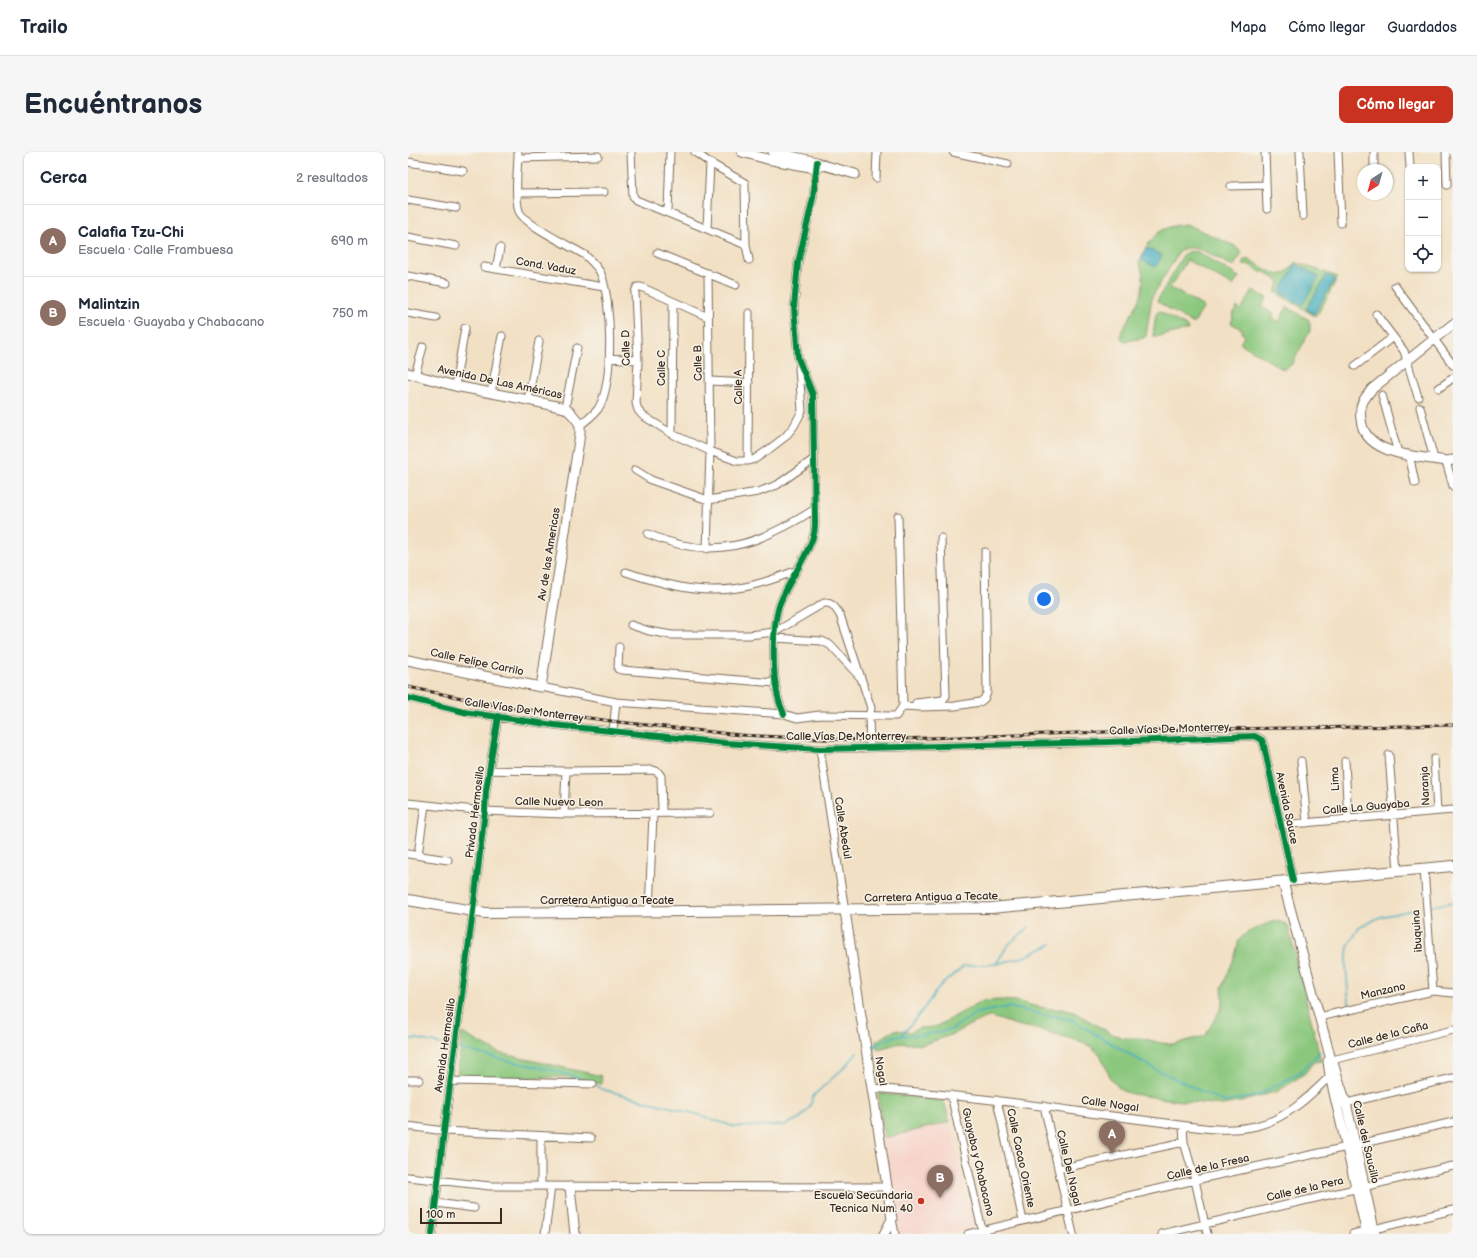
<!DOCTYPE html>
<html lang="es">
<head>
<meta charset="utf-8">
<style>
	body { margin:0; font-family:"Balsamiq Sans",sans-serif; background:#f6f6f7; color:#1f2937 }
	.controls { position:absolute; right:12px; top:12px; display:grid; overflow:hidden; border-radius:8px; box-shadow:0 1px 3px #0004 }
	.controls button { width:36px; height:36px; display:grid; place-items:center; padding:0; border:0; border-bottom:1px solid #e0e1e3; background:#fff; color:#1f2937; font:20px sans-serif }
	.compass { position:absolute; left:949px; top:12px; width:36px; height:36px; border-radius:50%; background:#fff; box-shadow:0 1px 3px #0004; rotate:216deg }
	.scale { position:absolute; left:12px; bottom:10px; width:82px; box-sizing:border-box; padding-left:4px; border:2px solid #3b2a1e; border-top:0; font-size:11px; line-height:14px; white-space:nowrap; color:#3b2a1e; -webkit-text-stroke:3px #f7f3e8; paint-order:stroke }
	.you { position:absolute; left:636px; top:447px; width:14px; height:14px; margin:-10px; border:3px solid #fff; border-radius:50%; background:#1a73e8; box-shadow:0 0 0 6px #1a73e833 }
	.badge { display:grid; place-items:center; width:26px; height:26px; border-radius:50%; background:#c8321e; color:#fff; font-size:13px; font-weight:700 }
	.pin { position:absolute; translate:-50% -33px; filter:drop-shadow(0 1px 2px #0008) }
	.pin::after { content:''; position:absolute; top:21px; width:14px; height:12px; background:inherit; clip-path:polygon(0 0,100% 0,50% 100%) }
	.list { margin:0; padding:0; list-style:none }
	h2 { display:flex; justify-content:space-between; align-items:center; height:52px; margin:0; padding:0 16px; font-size:17px }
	h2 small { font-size:13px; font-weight:400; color:#747a83 }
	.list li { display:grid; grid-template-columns:26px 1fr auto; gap:12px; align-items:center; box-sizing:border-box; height:72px; padding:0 16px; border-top:1px solid #e0e1e3 }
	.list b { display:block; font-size:15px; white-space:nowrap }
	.list p { margin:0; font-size:13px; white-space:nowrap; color:#747a83 }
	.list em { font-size:13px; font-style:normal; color:#747a83 }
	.icon { flex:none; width:22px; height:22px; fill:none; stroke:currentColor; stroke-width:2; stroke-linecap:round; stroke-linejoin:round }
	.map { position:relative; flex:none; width:1045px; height:1082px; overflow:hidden; border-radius:8px }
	header { display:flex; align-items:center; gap:24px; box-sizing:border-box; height:56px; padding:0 20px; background:#fff; border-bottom:1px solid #e0e1e3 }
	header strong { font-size:19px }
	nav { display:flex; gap:22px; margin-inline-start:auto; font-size:14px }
	.intro { display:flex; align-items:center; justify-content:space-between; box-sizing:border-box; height:96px; padding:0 24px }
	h1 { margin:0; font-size:28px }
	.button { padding:10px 18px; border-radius:8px; background:#c8321e; color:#fff; font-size:14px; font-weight:700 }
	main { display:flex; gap:24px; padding:0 24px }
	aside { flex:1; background:#fff; border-radius:8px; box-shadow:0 1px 3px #0004 }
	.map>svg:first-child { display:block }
</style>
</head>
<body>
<header>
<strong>Trailo</strong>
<nav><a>Mapa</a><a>Cómo llegar</a><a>Guardados</a></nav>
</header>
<div class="intro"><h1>Encuéntranos</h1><a class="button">Cómo llegar</a></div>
<main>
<aside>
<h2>Cerca<small>2 resultados</small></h2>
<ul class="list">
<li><span class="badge" style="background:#8d6e63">A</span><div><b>Calafia Tzu-Chi</b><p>Escuela · Calle Frambuesa</p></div><em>690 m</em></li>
<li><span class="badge" style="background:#8d6e63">B</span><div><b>Malintzin</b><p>Escuela · Guayaba y Chabacano</p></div><em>750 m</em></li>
</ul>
</aside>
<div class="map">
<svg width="1045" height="1082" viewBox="0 0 1045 1082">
	<rect width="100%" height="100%" fill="#f7f3e8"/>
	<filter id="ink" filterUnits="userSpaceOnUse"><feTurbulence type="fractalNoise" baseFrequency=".025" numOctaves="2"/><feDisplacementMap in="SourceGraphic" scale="8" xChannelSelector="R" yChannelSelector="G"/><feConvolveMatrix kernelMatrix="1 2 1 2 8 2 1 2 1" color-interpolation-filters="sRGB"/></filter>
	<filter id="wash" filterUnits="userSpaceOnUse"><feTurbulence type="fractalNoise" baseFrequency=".012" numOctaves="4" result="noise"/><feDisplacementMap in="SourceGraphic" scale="16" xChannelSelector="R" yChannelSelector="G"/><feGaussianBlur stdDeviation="0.9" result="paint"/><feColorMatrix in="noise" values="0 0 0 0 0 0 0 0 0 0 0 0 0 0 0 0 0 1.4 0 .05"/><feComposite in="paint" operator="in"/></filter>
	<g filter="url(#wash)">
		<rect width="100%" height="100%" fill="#f2e0c4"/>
		<path fill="#f7d1c8" d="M542,970L566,1076L533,1082H490L476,986Z"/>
		<path fill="#8bc87e" stroke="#63794e" d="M778,72L827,94L834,101L825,115C812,108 784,87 771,100L744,145L738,184L736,186L717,189L713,186V181C725,158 743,137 731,110C743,85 749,75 778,72Z
			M788,99L831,125L825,134L779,108L765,132L764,131L761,135L796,155L786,171H784L750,150L749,149L775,103L779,100Z
			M840,107L861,119L871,123L879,120L887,110L930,125L911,160L907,164L867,140L872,130L855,119L854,121L840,112L838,114L834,112L836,108Z
			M845,138L859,146L854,155L866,162L864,166L871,170L879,155L901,168L902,172V179L884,212L876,218L832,191L837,183L833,181L835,178L823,171L825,166L824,165L829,155L833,158Z
			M751,159L778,174L780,178L747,185L745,183L748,162Z
			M867,768L880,773L913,909L906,910L896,922L870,939L836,949L815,953L773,949L724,942L714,939L704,929L692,902L678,891L629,877L608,873L584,865H580L560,874L548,881L523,890L513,893L492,891L470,897L468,889L487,878L503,880L511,876L527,875L575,849L592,848L608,849L626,854L642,857H654L666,860L702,881L715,886H733L753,891L766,892L797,884L813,856L815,849L814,836L827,804L831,788L838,781Z
			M54,881L91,901L193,924L194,932L156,925L49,926Z
			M470,941L536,949L542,970L476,986Z"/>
		<path fill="#40adbf" stroke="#3e6c6e" d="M738,96L754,103L748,115L733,108Z
			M888,112L911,125L894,153L872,140Z
			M919,123L927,127L906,162L898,157Z"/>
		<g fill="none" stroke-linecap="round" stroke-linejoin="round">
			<path stroke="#40adbf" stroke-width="1.5" d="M1020,755L1045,750
				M588,812L600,793L621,775
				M941,852L938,814L940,794L951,776L972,765L1009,757
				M493,884L514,859L532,834L556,814L588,812L616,805L644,792
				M0,887H10L45,895
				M462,895L487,884L514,883L543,878L568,861L601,855L635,863L662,867L747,917L816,950L849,944L891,921L912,900
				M49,896L96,908L144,918L181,929
				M463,899L469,893
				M187,933L193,937L288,962L327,975L377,973L392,966L401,956L406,943L440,912L449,901"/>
		</g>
	</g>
	<g filter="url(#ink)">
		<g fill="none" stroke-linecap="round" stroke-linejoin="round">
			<defs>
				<path id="street" d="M110,0C110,19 106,41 111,59C115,72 164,95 177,103C183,109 190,115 193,122C204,150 206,232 190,257C185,263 178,269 172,273
					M223,0L225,44L228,48L338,93
					M287,0L302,11L337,31L338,93L341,108
					M545,0L600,12
					M857,0L859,57
					M892,0L895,64
					M930,0L933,71
					M966,0V18
					M1001,0L1002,15
					M1038,0L1039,33
					M110,6L190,4
					M0,10L55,19
					M468,26L469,0
					M823,34L858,33
					M109,41L196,40
					M0,48L48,56
					M260,60L262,0
					M299,77L302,11
					M0,85L48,94
					M249,101L328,133
					M76,115L196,135
					M88,117L92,96
					M0,124L39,131
					M987,134L1045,213
					M0,161L28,166
					M968,162L996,199L1010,245
					M300,165L233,135H229L227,140L230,208L228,251L230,258L234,263L264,282L302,299L329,309H340L347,307L360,298L377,285L386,274L394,259L391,216
					M201,206L230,208
					M947,214L985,185
					M7,223L15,195
					M302,229L341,231
					M47,234L57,176
					M1031,236L1045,226
					M83,241L94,184
					M974,243L990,301
					M120,248L131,189
					M1012,255L1026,307
					M157,256L169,196
					M264,282L265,150
					M1001,302L1007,331
					M340,309L341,161
					M1038,309L1045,334
					M227,318L243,328L300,348L350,340L369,333L406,307
					M490,364L495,554
					M240,382C304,410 351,393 407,357
					M299,397L302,299L300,121
					M218,420C266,436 306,446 356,430C366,427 377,423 387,419
					M223,473L241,479L264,483H341L367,480L416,451C425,450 427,456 432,463L463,556L461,564L462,595
					M367,486L414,489L422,493L452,525
					M211,495L210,517L214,518L367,531
					M133,535L208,550L376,562L389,566L412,563L488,564L495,554L512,555L547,554L572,550L576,547L579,541L577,400
					M0,546L56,560L146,573L317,591L412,597L701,590L847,584L854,588L856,594L885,729
					M508,551L535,548L538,544L533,386
					M376,562C374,557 371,551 370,545C364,522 364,472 372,451C381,428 398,407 405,385C407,380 407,375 407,370L405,243L390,206L386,155L390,111L405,46L409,11
					M205,579L208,550
					M412,597L437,759
					M981,603L990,719
					M1026,607L1029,659
					M893,609L899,671
					M937,609L940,668
					M81,618C107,619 133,618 158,619L156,662
					M158,619L245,618L250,620L253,624L254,660
					M0,651L77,659L156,662L302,661
					M872,673L1045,658
					M0,702L40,708
					M10,703L17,653
					M1016,717L1025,839
					M241,759L245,662
					M911,865L1025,839L1045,841
					M920,909L1045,878
					M0,928H11
					M43,929L185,932
					M464,936C539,942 614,951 689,962C712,965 735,968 758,971C787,975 818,981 848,974C878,967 901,945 922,924
					M543,943L575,1082
					M589,948L615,1069
					M930,953L1045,926
					M636,954L665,1082
					M0,974L36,979L183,986
					M775,974L776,990L787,1028L799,1082
					M133,984V1034
					M650,1017L776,990
					M0,1025L82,1034L479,1035
					M28,1051L66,1056
					M484,1067L487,1082
					M24,1082L36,979L65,759L77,659L78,639L90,564
					M137,1082L143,1034
					M560,1082L787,1028L939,995L1045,970
					M754,1082L1045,1014
					M945,1082L1045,1058"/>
				<path id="secondary" d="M334,0L359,7L408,16L415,13
					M365,0L409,10L415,13L447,22
					M1045,172L964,237C955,248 951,253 953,267C956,304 1010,304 1038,309L1045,308
					M0,221L47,234L120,248L157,256L163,261L168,267L172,273V282L133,535L81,525L0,508
					M875,730L922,904
					M437,759L484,1067L476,1082
					M924,908L938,951L967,1082
					M920,909L922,924L959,1082
					M162,1035L167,1082"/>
				<path id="primary" d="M0,748L77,761L583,756L1045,714"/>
			</defs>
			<use href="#street" stroke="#7b6a58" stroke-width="9"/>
			<use href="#secondary" stroke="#7b6a58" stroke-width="11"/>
			<use href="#primary" stroke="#7b6a58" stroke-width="12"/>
			<use href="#street" stroke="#fff" stroke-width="7"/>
			<use href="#secondary" stroke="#fff" stroke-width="9"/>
			<use href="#primary" stroke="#fff" stroke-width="10"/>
			<defs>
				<path id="rail" d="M0,535L98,555L211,570L332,583L413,587L462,588L783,577L898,576L1045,573"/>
			</defs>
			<use href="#rail" stroke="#3b2a1e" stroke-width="3"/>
			<use href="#rail" stroke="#f7f3e8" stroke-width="1.5" stroke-dasharray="4.5" stroke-linecap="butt"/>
			<defs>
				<path id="cycleway" d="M0,546L56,560L146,573L317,591L412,597L701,590L847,584L854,588L856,594L885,729
					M376,562C374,557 371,551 370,545C364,522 364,472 372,451C381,428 398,407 405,385C407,380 407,375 407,370L405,243L390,206L386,155L390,111L405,46L409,10
					M24,1082L36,979L65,759L77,659L78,639L90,564"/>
			</defs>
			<use href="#cycleway" stroke="#f7f3e8" stroke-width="8"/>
			<use href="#cycleway" stroke="#00873e" stroke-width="6"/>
		</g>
	</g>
	<circle fill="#c8321e" stroke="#f7f3e8" stroke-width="1.5" cx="513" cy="1049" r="4"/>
	<g text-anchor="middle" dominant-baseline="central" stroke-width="3" stroke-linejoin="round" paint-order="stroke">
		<g font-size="11" fill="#3b2a1e" stroke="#f7f3e8">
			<text transform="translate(138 114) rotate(10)">Cond. Vaduz</text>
			<text transform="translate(218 196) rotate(-91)">Calle D</text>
			<text transform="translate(290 211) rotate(-91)">Calle B</text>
			<text transform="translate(253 216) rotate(-90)">Calle C</text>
			<text transform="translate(92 230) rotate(12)">Avenida De Las Américas</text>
			<text transform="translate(330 235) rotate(-90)">Calle A</text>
			<text transform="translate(141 402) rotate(-81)">Av de las Americas</text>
			<text transform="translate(69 510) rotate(12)">Calle Felipe Carrilo</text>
			<text transform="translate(116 558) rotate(8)">Calle Vías De Monterrey</text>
			<text transform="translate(761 577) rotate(-2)">Calle Vías De Monterrey</text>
			<text x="438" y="584">Calle Vías De Monterrey</text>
			<text transform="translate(927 627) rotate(-92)">Lima</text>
			<text transform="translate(1017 634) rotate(-93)">Naranja</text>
			<text transform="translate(151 650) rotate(1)">Calle Nuevo Leon</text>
			<text transform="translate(958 655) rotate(-5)">Calle La Guayaba</text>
			<text transform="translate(879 656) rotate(78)">Avenida Sauce</text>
			<text transform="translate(67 660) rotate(-83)">Privada Hermosillo</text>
			<text transform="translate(435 676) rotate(81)">Calle Abedul</text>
			<text transform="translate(523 745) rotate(-1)">Carretera Antigua a Tecate</text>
			<text x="199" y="748">Carretera Antigua a Tecate</text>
			<text transform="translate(1009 779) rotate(-94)">ibuquina</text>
			<text transform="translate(975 839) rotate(-13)">Manzano</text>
			<text transform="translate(980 883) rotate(-14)">Calle de la Caña</text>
			<text transform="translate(37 893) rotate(-82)">Avenida Hermosillo</text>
			<text transform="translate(473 919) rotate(81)">Nogal</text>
			<text transform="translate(702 952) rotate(8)">Calle Nogal</text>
			<text transform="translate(958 990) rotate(77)">Calle del Saucillo</text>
			<text transform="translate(613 1006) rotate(78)">Calle Cacao Oriente</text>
			<text transform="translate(570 1010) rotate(77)">Guayaba y Chabacano</text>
			<text transform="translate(800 1015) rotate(-13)">Calle de la Fresa</text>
			<text transform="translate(661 1016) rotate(77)">Calle Del Nogal</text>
			<text transform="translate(897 1037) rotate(-13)">Calle de la Pera</text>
		</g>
		<g font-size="11" fill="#3b2a1e" stroke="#f7f3e8" text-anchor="end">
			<text x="505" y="1043">Escuela Secundaria<tspan x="505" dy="13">Tecnica Num. 40</tspan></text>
		</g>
	</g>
</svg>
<div class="controls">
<button>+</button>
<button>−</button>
<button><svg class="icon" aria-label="locate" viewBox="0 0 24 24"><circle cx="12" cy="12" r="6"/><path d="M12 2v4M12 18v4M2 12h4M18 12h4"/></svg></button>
</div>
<svg class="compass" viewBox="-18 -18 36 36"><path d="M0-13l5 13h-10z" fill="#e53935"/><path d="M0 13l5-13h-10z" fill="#747a83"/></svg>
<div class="scale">100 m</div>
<div class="you"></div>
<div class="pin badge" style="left:704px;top:1002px;background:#8d6e63">A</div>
<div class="pin badge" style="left:532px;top:1046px;background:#8d6e63">B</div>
</div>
</main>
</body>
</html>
